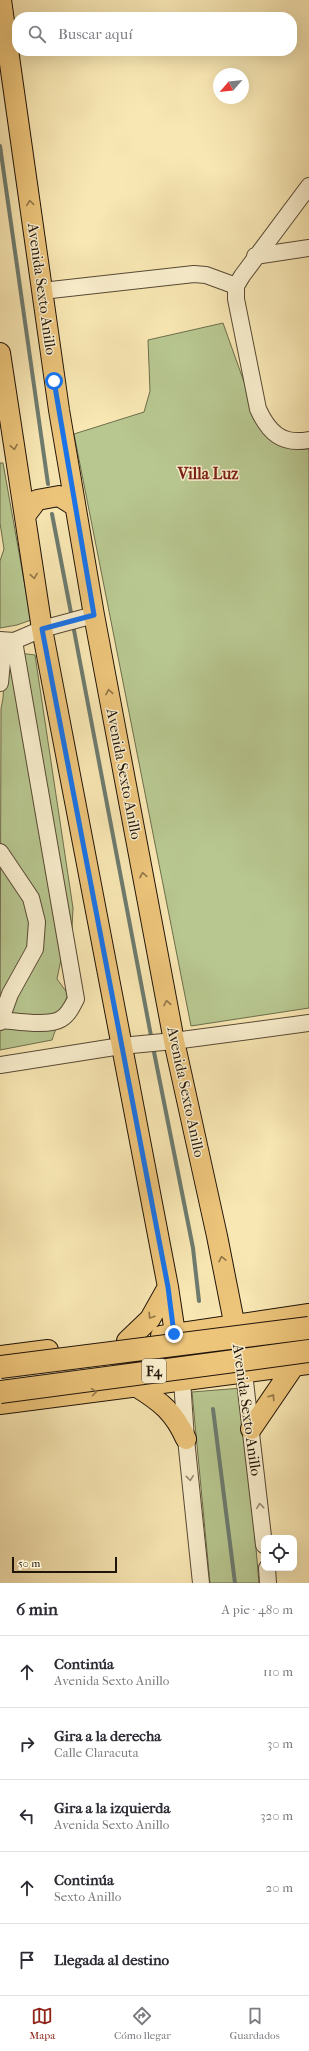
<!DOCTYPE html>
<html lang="es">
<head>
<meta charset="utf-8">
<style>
	body { margin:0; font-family:"IM FELL French Canon",serif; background:#f7f7f7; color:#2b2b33 }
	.controls { position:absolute; right:12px; bottom:12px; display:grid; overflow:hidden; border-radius:8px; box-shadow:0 4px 16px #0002 }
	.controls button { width:36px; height:36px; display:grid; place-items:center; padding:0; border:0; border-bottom:1px solid #e1e1e2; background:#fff; color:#2b2b33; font:20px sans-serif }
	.compass { position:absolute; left:213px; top:68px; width:36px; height:36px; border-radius:50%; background:#fff; box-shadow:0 4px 16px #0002; rotate:242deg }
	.scale { position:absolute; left:12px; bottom:10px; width:105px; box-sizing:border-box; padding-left:4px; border:2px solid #211409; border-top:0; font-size:11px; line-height:14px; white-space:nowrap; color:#211409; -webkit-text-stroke:3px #faefce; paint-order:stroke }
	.stop { position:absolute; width:12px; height:12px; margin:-9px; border:3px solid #1a73e8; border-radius:50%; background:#fff }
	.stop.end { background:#1a73e8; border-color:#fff; box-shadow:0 1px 4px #0008 }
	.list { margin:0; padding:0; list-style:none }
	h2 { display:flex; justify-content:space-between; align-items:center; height:52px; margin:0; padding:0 16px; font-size:17px }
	h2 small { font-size:13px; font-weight:400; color:#7c7c81 }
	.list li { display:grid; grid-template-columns:26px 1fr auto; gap:12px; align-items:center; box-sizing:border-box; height:72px; padding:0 16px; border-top:1px solid #e1e1e2 }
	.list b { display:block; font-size:15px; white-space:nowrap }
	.list p { margin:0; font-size:13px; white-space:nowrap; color:#7c7c81 }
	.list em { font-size:13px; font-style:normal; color:#7c7c81 }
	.icon { flex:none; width:22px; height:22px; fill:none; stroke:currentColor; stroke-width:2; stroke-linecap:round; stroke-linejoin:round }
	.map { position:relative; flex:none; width:309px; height:1583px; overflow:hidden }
	.search { position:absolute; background:#fff; box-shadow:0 4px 16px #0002; left:12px; right:12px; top:12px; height:44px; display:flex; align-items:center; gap:10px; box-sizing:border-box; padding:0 14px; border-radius:16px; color:#7c7c81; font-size:15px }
	.sheet { height:412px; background:#fff }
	nav { display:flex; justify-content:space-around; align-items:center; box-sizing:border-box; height:56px; border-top:1px solid #e1e1e2; background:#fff; font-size:11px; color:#7c7c81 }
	nav a { display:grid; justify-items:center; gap:2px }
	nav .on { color:#8f2418 }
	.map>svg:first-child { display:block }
</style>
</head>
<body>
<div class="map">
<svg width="309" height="1583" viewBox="0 0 309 1583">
	<rect width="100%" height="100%" fill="#f8e7b3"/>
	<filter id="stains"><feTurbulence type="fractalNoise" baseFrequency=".005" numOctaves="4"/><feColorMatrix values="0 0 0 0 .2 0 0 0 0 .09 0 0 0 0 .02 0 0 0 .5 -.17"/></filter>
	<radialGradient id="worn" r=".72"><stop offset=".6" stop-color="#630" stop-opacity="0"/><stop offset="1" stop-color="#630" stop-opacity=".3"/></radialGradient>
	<path fill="#b8c790" stroke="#6c6e4c" d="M223,323L254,410L283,442L309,449V1008L191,1026L74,434L144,412L150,391L148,340Z
		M0,463H3L31,620L17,625L0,628V561L4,549L0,523Z
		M19,653L35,655L73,908L72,928L62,954L57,979L68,994L52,1040L0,1050L1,709L3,698L5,666Z
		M242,1388L259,1583H210L192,1392Z"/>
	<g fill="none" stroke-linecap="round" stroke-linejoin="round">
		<path stroke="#6d7b6f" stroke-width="4" d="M0,146L48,484
			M52,514L72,618
			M73,625L152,1041
			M153,1047L193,1248L199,1301
			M213,1409L235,1583"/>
		<defs>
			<path id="minor" d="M309,186L242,276L236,286V299L258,409C269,433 282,445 309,440
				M255,256L309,248
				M42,291L194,274L206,275L236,286
				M0,640L14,641L42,629L94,615
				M0,683L4,641
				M0,852L31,898L37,922L35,949L10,994L0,1022
				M1,1020C16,1021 48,1027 61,1019C68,1015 72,1007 76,999L14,641
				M0,1065L121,1046L174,1041L309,1023
				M244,1373L264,1545
				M182,1380L186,1439L201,1583
				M267,1568L268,1583"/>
			<path id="major" d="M1,0L59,410L94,615L174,1041L217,1236L244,1373
				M0,353L42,629L168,1287L182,1380
				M25,516L37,500L59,496L75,506
				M161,1336L309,1314
				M127,1341L150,1319L168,1287
				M0,1356L48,1350
				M137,1387C161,1402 174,1412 186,1439
				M0,1404L309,1364
				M251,1429L294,1366"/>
		</defs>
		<use href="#minor" stroke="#574934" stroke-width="18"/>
		<use href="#major" stroke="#211409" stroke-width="22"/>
		<use href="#minor" stroke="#faefce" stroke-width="16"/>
		<use href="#major" stroke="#ecc47a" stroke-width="20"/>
		<defs>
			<path id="highway-bridge" d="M0,1367L309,1328
				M0,1392L309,1351"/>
		</defs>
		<use href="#highway-bridge" stroke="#211409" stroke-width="24" stroke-linecap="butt"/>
		<use href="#highway-bridge" stroke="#ecc47a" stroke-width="22"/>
	</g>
	<defs><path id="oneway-chevron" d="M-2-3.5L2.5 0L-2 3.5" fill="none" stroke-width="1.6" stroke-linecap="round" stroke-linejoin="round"/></defs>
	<g stroke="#917547">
		<use href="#oneway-chevron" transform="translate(30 203) rotate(-98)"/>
		<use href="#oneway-chevron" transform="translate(14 447) rotate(81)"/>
		<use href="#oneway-chevron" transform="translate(34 576) rotate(81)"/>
		<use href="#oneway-chevron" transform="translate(109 692) rotate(-101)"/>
		<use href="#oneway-chevron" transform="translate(143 875) rotate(-101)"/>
		<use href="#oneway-chevron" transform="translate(167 1003) rotate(-101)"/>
		<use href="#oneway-chevron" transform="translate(222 1259) rotate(-102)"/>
		<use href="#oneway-chevron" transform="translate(151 1316) rotate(123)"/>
		<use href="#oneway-chevron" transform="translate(94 1392) rotate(-7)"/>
		<use href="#oneway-chevron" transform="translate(272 1397) rotate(-56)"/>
	</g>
	<g stroke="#988c75">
		<use href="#oneway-chevron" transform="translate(190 1478) rotate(84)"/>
		<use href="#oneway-chevron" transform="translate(260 1506) rotate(-96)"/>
	</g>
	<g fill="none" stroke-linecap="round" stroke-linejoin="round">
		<path stroke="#1a73e8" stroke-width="5" d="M54,381L94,615L42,629L168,1287L174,1334"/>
	</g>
	<g text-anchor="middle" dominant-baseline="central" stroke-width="3" stroke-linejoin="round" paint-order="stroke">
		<rect fill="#faefce" stroke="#625644" stroke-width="1" x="142" y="1359" width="24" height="24" rx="3"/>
		<g font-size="14" font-weight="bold" fill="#211409">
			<text x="154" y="1371">F4</text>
		</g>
		<g font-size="15" fill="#211409" stroke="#faefce">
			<text transform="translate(42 289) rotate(82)">Avenida Sexto Anillo</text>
			<text transform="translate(124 774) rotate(79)">Avenida Sexto Anillo</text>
			<text transform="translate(186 1092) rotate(78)">Avenida Sexto Anillo</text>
			<text transform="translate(247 1410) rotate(82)">Avenida Sexto Anillo</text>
		</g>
		<g font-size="16" font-weight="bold" fill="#7a1f14" stroke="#faefce">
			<text x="208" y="473">Villa Luz</text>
		</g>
	</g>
	<rect width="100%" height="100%" filter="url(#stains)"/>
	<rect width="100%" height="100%" fill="url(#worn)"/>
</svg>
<div class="controls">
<button><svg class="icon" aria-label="locate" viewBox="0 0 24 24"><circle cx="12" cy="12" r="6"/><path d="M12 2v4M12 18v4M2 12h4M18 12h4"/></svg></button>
</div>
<svg class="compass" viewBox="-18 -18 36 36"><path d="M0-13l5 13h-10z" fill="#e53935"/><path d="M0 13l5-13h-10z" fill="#7c7c81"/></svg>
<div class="scale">50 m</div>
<div class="stop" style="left:54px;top:381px"></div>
<div class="stop end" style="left:174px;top:1334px"></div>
<div class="search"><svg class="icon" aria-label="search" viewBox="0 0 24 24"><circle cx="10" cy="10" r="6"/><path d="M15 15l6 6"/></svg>Buscar aquí</div>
</div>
<section class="sheet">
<h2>6 min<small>A pie · 480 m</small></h2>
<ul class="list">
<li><svg class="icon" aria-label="ahead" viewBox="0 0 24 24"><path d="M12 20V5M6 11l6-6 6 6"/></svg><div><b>Continúa</b><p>Avenida Sexto Anillo</p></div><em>110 m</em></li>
<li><svg class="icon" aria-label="right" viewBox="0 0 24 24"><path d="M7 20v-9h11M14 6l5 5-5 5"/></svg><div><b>Gira a la derecha</b><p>Calle Claracuta</p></div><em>30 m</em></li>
<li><svg class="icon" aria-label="left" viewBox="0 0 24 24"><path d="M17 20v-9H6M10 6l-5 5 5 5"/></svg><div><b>Gira a la izquierda</b><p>Avenida Sexto Anillo</p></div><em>320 m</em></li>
<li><svg class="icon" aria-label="ahead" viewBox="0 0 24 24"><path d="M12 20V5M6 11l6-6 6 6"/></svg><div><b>Continúa</b><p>Sexto Anillo</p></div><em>20 m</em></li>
<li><svg class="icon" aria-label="arrive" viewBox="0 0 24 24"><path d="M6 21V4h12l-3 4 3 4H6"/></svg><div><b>Llegada al destino</b></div></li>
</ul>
</section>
<nav>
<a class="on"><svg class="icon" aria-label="map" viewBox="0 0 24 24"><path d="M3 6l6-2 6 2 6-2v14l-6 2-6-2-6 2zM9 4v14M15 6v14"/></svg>Mapa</a>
<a><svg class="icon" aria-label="directions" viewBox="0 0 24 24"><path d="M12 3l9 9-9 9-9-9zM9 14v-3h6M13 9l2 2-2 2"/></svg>Cómo llegar</a>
<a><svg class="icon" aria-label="saved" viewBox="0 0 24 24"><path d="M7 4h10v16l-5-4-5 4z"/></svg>Guardados</a>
</nav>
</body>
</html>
